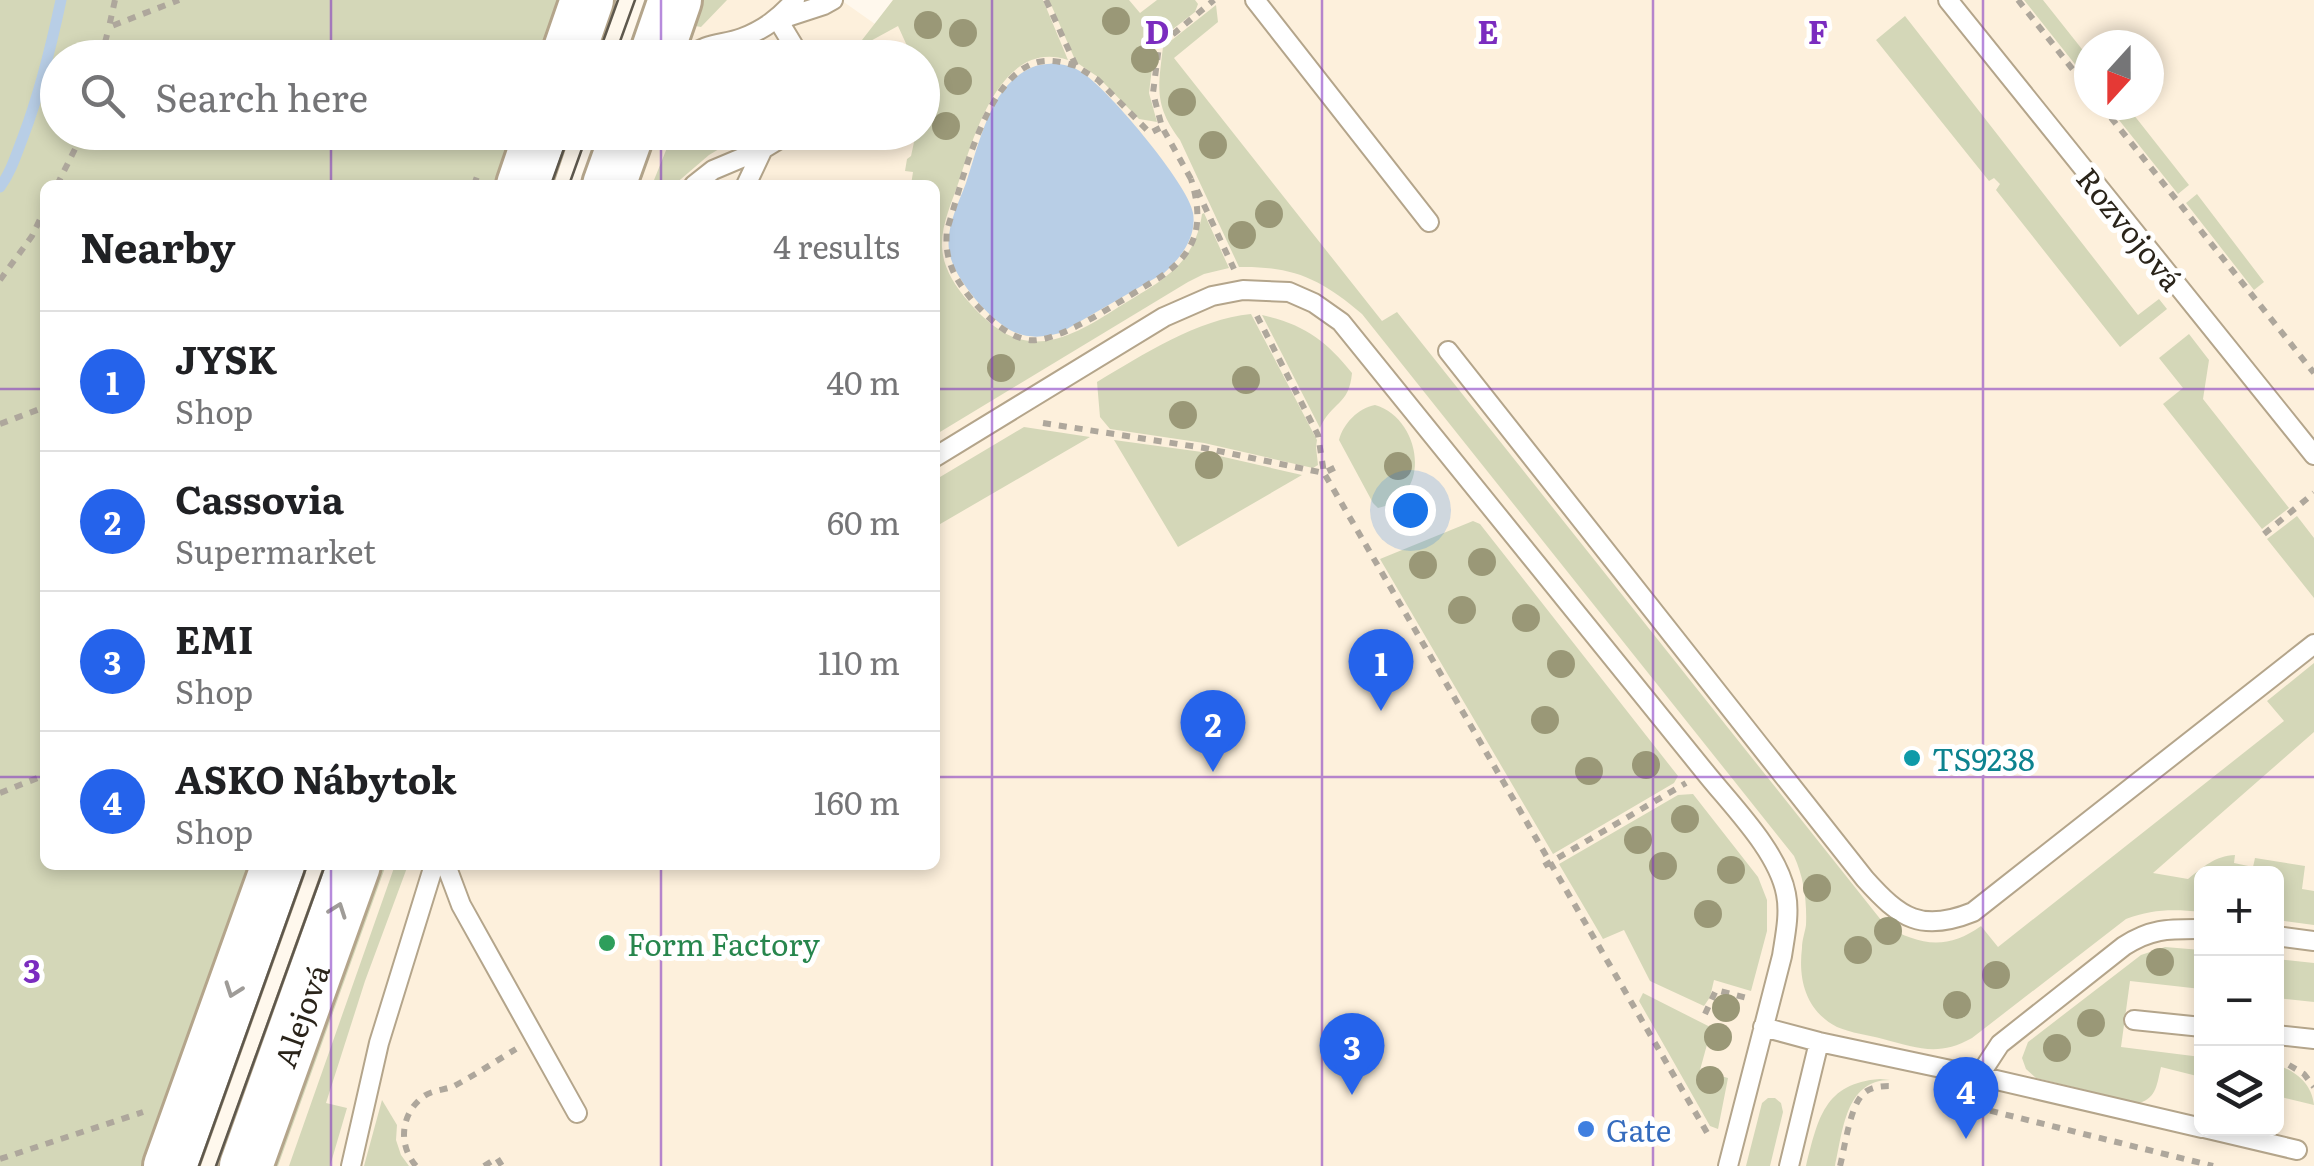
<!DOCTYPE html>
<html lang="en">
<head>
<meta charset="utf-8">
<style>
	body { margin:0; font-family:Literata,serif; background:#f2f2f2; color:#202124 }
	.controls { position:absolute; right:30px; bottom:30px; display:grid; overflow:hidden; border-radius:15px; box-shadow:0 5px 15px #0003 }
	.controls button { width:90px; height:90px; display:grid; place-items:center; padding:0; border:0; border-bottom:2px solid #e0e0e0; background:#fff; color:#202124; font:50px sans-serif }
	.compass { position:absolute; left:2074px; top:30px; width:90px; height:90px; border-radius:50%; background:#fff; box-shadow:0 5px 15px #0003; rotate:201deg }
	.you { position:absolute; left:1410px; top:510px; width:35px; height:35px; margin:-25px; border:8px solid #fff; border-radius:50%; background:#1a73e8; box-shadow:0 0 0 15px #1a73e833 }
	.badge { display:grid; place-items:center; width:65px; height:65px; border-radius:50%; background:#2563eb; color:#fff; font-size:32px; font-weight:700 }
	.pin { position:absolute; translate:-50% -82px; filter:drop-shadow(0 2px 5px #0008) }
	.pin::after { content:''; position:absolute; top:52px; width:35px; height:30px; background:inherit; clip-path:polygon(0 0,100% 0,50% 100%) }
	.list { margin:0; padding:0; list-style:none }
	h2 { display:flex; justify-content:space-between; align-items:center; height:130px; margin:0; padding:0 40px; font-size:42px }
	h2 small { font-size:32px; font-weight:400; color:#757577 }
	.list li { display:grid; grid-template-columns:65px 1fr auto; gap:30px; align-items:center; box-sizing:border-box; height:140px; padding:0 40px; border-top:2px solid #e0e0e0 }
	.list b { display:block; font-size:38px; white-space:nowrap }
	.list p { margin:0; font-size:32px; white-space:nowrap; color:#757577 }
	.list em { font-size:32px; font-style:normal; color:#757577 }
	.icon { flex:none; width:55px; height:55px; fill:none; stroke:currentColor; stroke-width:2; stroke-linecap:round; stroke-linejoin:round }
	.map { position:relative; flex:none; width:2314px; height:1166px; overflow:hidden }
	.search { position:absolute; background:#fff; box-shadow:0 5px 15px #0003; left:40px; top:40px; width:900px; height:110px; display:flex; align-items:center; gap:25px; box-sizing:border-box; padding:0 35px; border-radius:55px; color:#757577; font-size:38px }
	.panel { position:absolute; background:#fff; box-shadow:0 5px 15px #0003; left:40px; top:180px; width:900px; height:690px; border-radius:15px }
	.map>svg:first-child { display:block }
</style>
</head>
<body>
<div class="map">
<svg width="2314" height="1166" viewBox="0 0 2314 1166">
	<rect width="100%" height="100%" fill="#fff8ed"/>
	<path fill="#fdf0dc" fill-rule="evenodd" d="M675,0H841L875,24L893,0H2314V1166H246L354,865H935V185H609L628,133L922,132V58L655,57ZM2089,45H2149V105H2089ZM2202,874H2276V1128H2202Z"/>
	<path fill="#d4d7b8" d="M0,0H560L540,57L58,58V132L513,133L495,185H45V865H257L148,1166H0Z
		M700,0H727L701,27L690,25Z
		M893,0H1043L1068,60C1001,38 974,136 959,181C952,202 941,225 942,247C943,268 955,286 968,301C1018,360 1056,347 1114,310C1156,283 1194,269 1202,214L1204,213L1229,268L1204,274L1188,282L935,435V185H911L913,172L905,171L907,159L911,156L916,133L922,132L923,101L930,66L923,63L922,58L888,57L908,48L898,26L865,44L862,40Z
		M1049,0H1129L1140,13L1157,0H1195L1198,4L1195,12L1155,43L1149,93L1157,122L1139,119L1098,77L1076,62Z
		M2024,0H2043L2089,58V82Z
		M1216,5L1218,22L1174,58L1382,321L1397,312L1885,925C1919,946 1948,950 1981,926L1998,947L2284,721L2267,701L2314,663V732L2153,873L2188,879C2203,867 2215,856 2235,855L2234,863L2253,867L2255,858L2305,866L2302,889L2314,891V925L2277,920L2276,874H2202L2201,912C2174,909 2152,909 2126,919L1972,1038C1938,1057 1918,1048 1883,1039C1868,1035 1851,1033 1837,1027C1806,1011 1798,980 1802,948C1802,940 1805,932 1806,925C1807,901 1804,878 1794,856L1362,314C1321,279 1293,266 1239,267L1180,140C1154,105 1158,89 1163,47Z
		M1905,16L2138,315L2159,299L2167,309L2120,347L1996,190L2000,184L1994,178L1989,181L1876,40Z
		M2107,105H2126L2189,185L2178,194Z
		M673,133V132L746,133L709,155L674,185H652Z
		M2197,194L2264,282L2254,290L2186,203Z
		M1251,314L1317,440L1316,447L1318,465L1313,468L1204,443L1110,429L1100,417L1097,382C1142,355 1198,319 1251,314Z
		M1262,315C1303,324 1326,340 1352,373C1349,406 1332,401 1320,428Z
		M2189,334L2209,360L2203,399L2289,508L2262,529L2163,404L2183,388L2159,358Z
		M1375,405C1421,418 1434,497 1378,508L1373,503L1339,440C1343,424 1358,408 1375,405Z
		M1024,427L1090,437L935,527V480Z
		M1114,440L1202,452L1302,475L1178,547Z
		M2297,516L2314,538V598L2267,539Z
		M1473,521L1480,524L1678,776L1674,783L1553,854L1380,559Z
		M1693,794L1758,877L1767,900V931L1751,991L1714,980L1710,997L1704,1006L1650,981L1624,930L1603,939L1559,864L1678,795Z
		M377,865H386L278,1166H268Z
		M395,865H408L365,981L326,1103L347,1108L330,1166H289Z
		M2165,947L2201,950V989L2130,981L2121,1047L2201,1057V1077L2161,1067C2157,1083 2157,1098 2139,1103L2036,1078L2026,1069L2022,1058L2028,1042L2141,955Z
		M2276,959L2314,963V1002L2277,998Z
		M1643,993L1726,1035L1724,1045L1708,1041L1700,1070L1728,1078L1718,1129L1710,1126L1639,1001Z
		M2277,1065C2296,1071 2312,1084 2314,1105L2277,1096Z
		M1880,1079L1890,1080C1845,1080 1843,1132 1835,1166H1806C1818,1119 1824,1083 1880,1079Z
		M1768,1098H1775L1781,1103L1783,1112L1770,1166H1746L1762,1103Z
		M382,1100L397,1125L396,1140L401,1155L409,1166H364Z"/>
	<path fill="#b8cee6" d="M1056,63C1063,65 1072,66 1078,70C1103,82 1190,186 1193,213C1197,236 1181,258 1164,273L1060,333C1044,337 1030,339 1014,332C990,321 952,277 949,250C946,228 958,204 966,183C979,145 990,84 1033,67C1040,64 1049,64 1056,63Z"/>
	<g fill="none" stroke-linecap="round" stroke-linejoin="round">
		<path stroke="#b8cee6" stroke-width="11" d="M0,187C11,172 16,155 23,137C40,92 51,47 61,0"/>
		<defs>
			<path id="lane" d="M1255,0L1429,222
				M1948,0L2314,455
				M690,58C704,42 724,45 742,38C765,29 779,18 795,0
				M801,58L778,20L824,5L833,0
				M694,185L713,170L763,149L791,132
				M746,185L763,149
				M1448,351L1865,879C1900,918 1921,933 1973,912L2314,644
				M935,457L1164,317L1212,296L1243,290L1289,292L1314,303L1341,322L1705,772C1732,806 1778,851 1786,894C1790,914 1785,936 1782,956L1728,1166
				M446,865L461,905L577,1113
				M2276,936L2314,941
				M2134,1020L2202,1027
				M1763,1027L1819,1042L1979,1076L2202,1128
				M2276,1035L2314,1039
				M1979,1076L2000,1044L2124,946C2152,928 2169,929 2202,929
				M2204,1128L2297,1150
				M351,1166L379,1043L434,865
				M1789,1166L1819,1042"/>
			<g id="secondary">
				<path d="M567,58L587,0"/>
				<path d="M655,58L675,0"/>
				<path d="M523,185L541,132"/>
				<path d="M609,185L628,132"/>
				<path d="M170,1166L278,865"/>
				<path id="s1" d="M246,1166L354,865"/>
			</g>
		</defs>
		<use href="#lane" stroke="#b4a58b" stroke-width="22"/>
		<use href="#secondary" stroke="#b4a58b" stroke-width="58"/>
		<path stroke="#aea79c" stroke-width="6" stroke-dasharray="8 8" stroke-linecap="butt" d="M115,0L109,27L179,0
			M1046,0L1076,66L1098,80L1150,133L1162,127
			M2018,0L2089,90
			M101,58L109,27
			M1076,66C1063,62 1051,59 1038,62C985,75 962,184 947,230C944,259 954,278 972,300C986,316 1006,336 1028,340C1059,345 1130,294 1159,278C1199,251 1204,222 1191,179
			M2101,105L2314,373
			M1191,179L1162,127L1153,93L1159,46L1214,0
			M57,185L77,145L80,132
			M474,185L479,171
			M1197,190L1234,269
			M0,280L32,236L45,209
			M1257,316L1318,435L1324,473L1340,465
			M1043,423L1204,448L1324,473L1709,1136
			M0,424L45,407
			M2264,534L2314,493
			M0,793L45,775
			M1544,866L1686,783
			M1705,1014L1716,990L1747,998
			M2289,1065L2304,1074L2314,1087
			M1959,1103L2213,1166
			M0,1159L143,1112
			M416,1166C398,1145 400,1114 424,1096C433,1090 445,1090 454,1086C475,1075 496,1061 516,1049
			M484,1166L497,1158L502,1166
			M1840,1166C1845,1147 1850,1105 1864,1093C1871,1087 1880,1086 1889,1086"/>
		<use href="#lane" stroke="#fff" stroke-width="18"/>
		<use href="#secondary" stroke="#fff" stroke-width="52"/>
		<path stroke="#5e584d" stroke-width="2.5" d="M597,58L618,0
			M614,58L635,0
			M551,185L570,132
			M569,185L588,132
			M199,1166L307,865
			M216,1166L325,865"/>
	</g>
	<g fill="#9a9877">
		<circle cx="1116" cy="21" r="14"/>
		<circle cx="928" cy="25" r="14"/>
		<circle cx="963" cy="33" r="14"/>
		<circle cx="1145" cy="59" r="14"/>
		<circle cx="958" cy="81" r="14"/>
		<circle cx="1182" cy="102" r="14"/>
		<circle cx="946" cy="126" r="14"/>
		<circle cx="1213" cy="145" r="14"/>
		<circle cx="1269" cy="214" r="14"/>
		<circle cx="1242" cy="235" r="14"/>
		<circle cx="1001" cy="368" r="14"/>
		<circle cx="1246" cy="380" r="14"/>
		<circle cx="1183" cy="415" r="14"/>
		<circle cx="1209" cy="465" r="14"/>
		<circle cx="1398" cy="466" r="14"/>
		<circle cx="1482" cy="562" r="14"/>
		<circle cx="1423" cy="565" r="14"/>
		<circle cx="1462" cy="610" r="14"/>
		<circle cx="1526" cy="618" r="14"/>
		<circle cx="1561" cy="664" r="14"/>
		<circle cx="1545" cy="720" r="14"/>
		<circle cx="1646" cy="765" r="14"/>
		<circle cx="1589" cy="771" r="14"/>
		<circle cx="1685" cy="819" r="14"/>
		<circle cx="1638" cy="840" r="14"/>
		<circle cx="1663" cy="866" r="14"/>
		<circle cx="1731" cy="870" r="14"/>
		<circle cx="1817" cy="888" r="14"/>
		<circle cx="1708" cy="914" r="14"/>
		<circle cx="1888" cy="931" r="14"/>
		<circle cx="1858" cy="950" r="14"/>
		<circle cx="2160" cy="962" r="14"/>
		<circle cx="1996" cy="975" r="14"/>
		<circle cx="1957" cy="1005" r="14"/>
		<circle cx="1726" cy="1008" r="14"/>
		<circle cx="2091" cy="1023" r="14"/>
		<circle cx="1718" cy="1037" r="14"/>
		<circle cx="2057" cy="1048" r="14"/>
		<circle cx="1710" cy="1080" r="14"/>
	</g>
	<defs><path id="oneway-chevron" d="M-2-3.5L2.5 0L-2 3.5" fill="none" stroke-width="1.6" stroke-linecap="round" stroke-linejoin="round" transform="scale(2.5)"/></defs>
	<g stroke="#9f9c98">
		<use href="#oneway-chevron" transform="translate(338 910) rotate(-70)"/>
		<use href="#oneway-chevron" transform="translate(233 990) rotate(110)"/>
	</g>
	<path fill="none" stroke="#7b2cbf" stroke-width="2.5" stroke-opacity="0.55" d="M331,0V58M661,0V58M992,0V1166M1322,0V1166M1653,0V1166M1983,0V1166M331,132V185M661,132V185M0,389H45M935,389H2314M0,777H45M935,777H2314M331,865V1166M661,865V1166"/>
	<circle fill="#0f9aa8" stroke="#fff" stroke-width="4" cx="1912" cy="758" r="10"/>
	<circle fill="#2e9e5b" stroke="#fff" stroke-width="4" cx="607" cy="943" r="10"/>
	<circle fill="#3f7fe0" stroke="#fff" stroke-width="4" cx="1586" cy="1129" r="10"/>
	<g text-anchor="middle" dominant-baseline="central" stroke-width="10" stroke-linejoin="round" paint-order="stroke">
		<g font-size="30" fill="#2a241a" stroke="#fff">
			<text transform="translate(2131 228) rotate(51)">Rozvojová</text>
			<text stroke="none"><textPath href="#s1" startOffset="160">Alejová</textPath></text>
		</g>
		<g font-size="30" fill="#0d838f" stroke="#fff" text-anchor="start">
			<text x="1932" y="758">TS9238</text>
		</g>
		<g font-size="30" fill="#27864d" stroke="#fff" text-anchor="start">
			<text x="627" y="943">Form Factory</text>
		</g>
		<g font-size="30" fill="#366cbe" stroke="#fff" text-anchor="start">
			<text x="1606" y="1129">Gate</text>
		</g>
	</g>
	<g font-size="32" text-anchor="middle" font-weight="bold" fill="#7b2cbf" stroke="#fff" stroke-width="10" stroke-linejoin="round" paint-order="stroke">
		<text x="1157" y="44">D</text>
		<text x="1488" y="44">E</text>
		<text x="1818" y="44">F</text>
		<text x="32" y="983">3</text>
	</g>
</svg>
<div class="controls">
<button>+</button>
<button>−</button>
<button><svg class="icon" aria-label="layers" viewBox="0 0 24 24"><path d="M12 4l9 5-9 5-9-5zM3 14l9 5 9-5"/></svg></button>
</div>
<svg class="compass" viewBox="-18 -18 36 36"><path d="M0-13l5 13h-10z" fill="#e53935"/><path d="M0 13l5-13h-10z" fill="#757577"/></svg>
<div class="you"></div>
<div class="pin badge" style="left:1381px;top:711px">1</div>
<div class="pin badge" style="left:1213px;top:772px">2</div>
<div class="pin badge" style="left:1352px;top:1095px">3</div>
<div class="pin badge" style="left:1966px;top:1139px">4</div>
<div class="search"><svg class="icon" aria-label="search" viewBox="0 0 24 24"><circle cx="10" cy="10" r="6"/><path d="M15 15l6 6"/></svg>Search here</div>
<section class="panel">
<h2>Nearby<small>4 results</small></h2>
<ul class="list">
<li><span class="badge">1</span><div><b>JYSK</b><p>Shop</p></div><em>40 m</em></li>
<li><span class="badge">2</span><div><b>Cassovia</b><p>Supermarket</p></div><em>60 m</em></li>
<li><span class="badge">3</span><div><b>EMI</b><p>Shop</p></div><em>110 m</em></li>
<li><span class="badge">4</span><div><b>ASKO Nábytok</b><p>Shop</p></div><em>160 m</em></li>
</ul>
</section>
</div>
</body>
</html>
